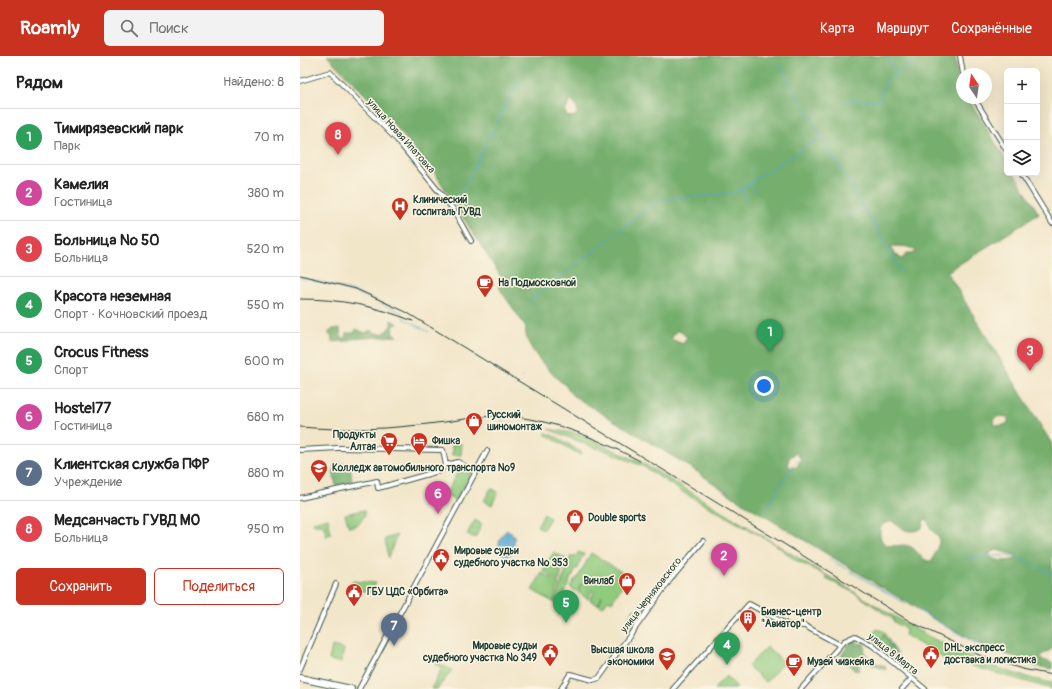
<!DOCTYPE html>
<html lang="ru">
<head>
<meta charset="utf-8">
<style>
	body { margin:0; font-family:Pangolin,sans-serif; background:#f2f2f2; color:#222 }
	.controls { position:absolute; right:12px; top:12px; display:grid; overflow:hidden; border-radius:6px; box-shadow:0 4px 16px #0002 }
	.controls button { width:36px; height:36px; display:grid; place-items:center; padding:0; border:0; border-bottom:1px solid #e0e0e0; background:#fff; color:#222; font:20px sans-serif }
	.compass { position:absolute; left:656px; top:12px; width:36px; height:36px; border-radius:50%; background:#fff; box-shadow:0 4px 16px #0002; rotate:347deg }
	.you { position:absolute; left:464px; top:330px; width:14px; height:14px; margin:-10px; border:3px solid #fff; border-radius:50%; background:#1a73e8; box-shadow:0 0 0 6px #1a73e833 }
	.badge { display:grid; place-items:center; width:26px; height:26px; border-radius:50%; background:#c8321e; color:#fff; font-size:13px; font-weight:700 }
	.pin { position:absolute; translate:-50% -33px; filter:drop-shadow(0 1px 2px #0008) }
	.pin::after { content:''; position:absolute; top:21px; width:14px; height:12px; background:inherit; clip-path:polygon(0 0,100% 0,50% 100%) }
	.list { margin:0; padding:0; list-style:none }
	h2 { display:flex; justify-content:space-between; align-items:center; height:52px; margin:0; padding:0 16px; font-size:17px }
	h2 small { font-size:13px; font-weight:400; color:#767676 }
	.list li { display:grid; grid-template-columns:26px 1fr auto; gap:12px; align-items:center; box-sizing:border-box; height:56px; padding:0 16px; border-top:1px solid #e0e0e0 }
	.list b { display:block; font-size:15px; white-space:nowrap }
	.list p { margin:0; font-size:13px; white-space:nowrap; color:#767676 }
	.list em { font-size:13px; font-style:normal; color:#767676 }
	.actions { display:flex; gap:8px; padding:12px 16px }
	.actions a { flex:1; padding:9px 0; border:1px solid #c8321e; border-radius:6px; text-align:center; font-size:14px; color:#c8321e }
	.actions .main { background:#c8321e; color:#fff }
	.icon { flex:none; width:22px; height:22px; fill:none; stroke:currentColor; stroke-width:2; stroke-linecap:round; stroke-linejoin:round }
	.map { position:relative; flex:none; width:752px; height:633px; overflow:hidden }
	header { display:flex; align-items:center; gap:24px; box-sizing:border-box; height:56px; padding:0 20px; background:#c8321e; color:#fff }
	header strong { font-size:19px }
	nav { display:flex; gap:22px; margin-inline-start:auto; font-size:14px }
	.search { width:280px; height:36px; background:#f2f2f2; display:flex; align-items:center; gap:10px; box-sizing:border-box; padding:0 14px; border-radius:6px; color:#767676; font-size:15px }
	main { display:flex }
	aside { flex:1; background:#fff }
	.map>svg:first-child { display:block }
</style>
</head>
<body>
<header>
<strong>Roamly</strong>
<div class="search"><svg class="icon" aria-label="search" viewBox="0 0 24 24"><circle cx="10" cy="10" r="6"/><path d="M15 15l6 6"/></svg>Поиск</div>
<nav><a>Карта</a><a>Маршрут</a><a>Сохранённые</a></nav>
</header>
<main>
<aside>
<h2>Рядом<small>Найдено: 8</small></h2>
<ul class="list">
<li><span class="badge" style="background:#2e9e5b">1</span><div><b>Тимирязевский парк</b><p>Парк</p></div><em>70 m</em></li>
<li><span class="badge" style="background:#d1479c">2</span><div><b>Камелия</b><p>Гостиница</p></div><em>380 m</em></li>
<li><span class="badge" style="background:#e0444e">3</span><div><b>Больница № 50</b><p>Больница</p></div><em>520 m</em></li>
<li><span class="badge" style="background:#2e9e5b">4</span><div><b>Красота неземная</b><p>Спорт · Кочновский проезд</p></div><em>550 m</em></li>
<li><span class="badge" style="background:#2e9e5b">5</span><div><b>Crocus Fitness</b><p>Спорт</p></div><em>600 m</em></li>
<li><span class="badge" style="background:#d1479c">6</span><div><b>Hostel77</b><p>Гостиница</p></div><em>680 m</em></li>
<li><span class="badge" style="background:#5c6f8a">7</span><div><b>Клиентская служба ПФР</b><p>Учреждение</p></div><em>880 m</em></li>
<li><span class="badge" style="background:#e0444e">8</span><div><b>Медсанчасть ГУВД МО</b><p>Больница</p></div><em>950 m</em></li>
</ul>
<div class="actions"><a class="main">Сохранить</a><a>Поделиться</a></div>
</aside>
<div class="map">
<svg width="752" height="633" viewBox="0 0 752 633">
	<rect width="100%" height="100%" fill="#fcf5e5"/>
	<filter id="ink" filterUnits="userSpaceOnUse"><feTurbulence type="fractalNoise" baseFrequency=".025" numOctaves="2"/><feDisplacementMap in="SourceGraphic" scale="8" xChannelSelector="R" yChannelSelector="G"/><feConvolveMatrix kernelMatrix="1 2 1 2 8 2 1 2 1" color-interpolation-filters="sRGB"/></filter>
	<filter id="wash" filterUnits="userSpaceOnUse"><feTurbulence type="fractalNoise" baseFrequency=".012" numOctaves="4" result="noise"/><feDisplacementMap in="SourceGraphic" scale="16" xChannelSelector="R" yChannelSelector="G"/><feGaussianBlur stdDeviation="0.9" result="paint"/><feColorMatrix in="noise" values="0 0 0 0 0 0 0 0 0 0 0 0 0 0 0 0 0 1.4 0 .05"/><feComposite in="paint" operator="in"/></filter>
	<g filter="url(#wash)">
		<rect width="100%" height="100%" fill="#f2e6c9"/>
		<path fill="#90ca7e" stroke="#588459" d="M248,373L280,378L348,410L608,569C654,595 700,617 752,627V633L675,611L651,600L648,605L605,579L606,574L593,565L594,564L555,537L526,523L527,520L495,504L475,488L384,437L341,409C338,409 308,395 299,392L298,393Z
			M247,377L259,382L282,397L280,399L245,378Z
			M152,388H162L161,399H152Z
			M160,412L171,417L156,445L145,439Z
			M191,432L198,436L192,449L184,445Z
			M64,454L65,459L59,468L49,471L45,458Z
			M244,458L250,462L243,474L237,470Z
			M28,462L31,478L26,480L24,470H22L21,468L14,469L13,466Z
			M175,464L182,468L175,482L167,478Z
			M97,479L88,502L85,483Z
			M254,496L266,503L263,514L248,505Z
			M278,496L285,499L281,503L278,513L276,512L273,520H271L269,528L257,549L254,547L261,528H262L261,526L266,516L265,515L268,505H269L271,500H277Z
			M291,497L328,520L312,546L308,544L303,551L299,549L302,540L298,549L290,544L294,536L292,534L288,543L279,537L281,527L278,536L270,531L275,523H277Z
			M247,507L262,516L259,525L243,515Z
			M242,517L259,527L253,546L232,534Z
			M53,525L76,527L71,536L48,533Z
			M334,553L342,558L341,559L337,557L334,561L337,563L331,573L327,571L330,565L328,563Z
			M577,573L583,575L603,607L602,608L575,585L573,578Z
			M32,590L44,593L41,607L29,604Z
			M467,591L484,606L466,626L448,610Z
			M136,606L152,614L137,633H131L142,612L135,608Z
			M426,620L437,631L435,633H414Z"/>
		<path fill="#74ae6d" stroke="#4a7650" fill-rule="evenodd" d="M27,0H655L658,27L662,33V42H668L707,106V117H714L739,158L647,216L752,388V593L740,600L743,604L752,607V613L731,609L730,606L687,592L644,569L435,442L390,411L272,339L263,326L262,327C249,315 222,289 226,271L201,235L199,230L203,224L136,119L89,63ZM271,45C276,48 279,54 276,60L269,61L266,59L265,55ZM590,190C600,191 610,188 617,197H607L602,203L594,197ZM378,274L387,281L383,288L371,283ZM699,360L708,361V367L701,370L695,369L693,363ZM496,397L501,403L497,411L491,412L488,408L489,402ZM627,463L631,473L639,482V487L632,505C621,506 619,494 609,490C601,487 590,493 584,487C579,483 580,477 580,471L584,468L592,465C602,473 609,479 622,472L624,464ZM697,494L717,500V502C710,506 696,506 689,500L691,496Z
			M91,264L98,268L94,269L92,277L98,280L50,283V285L32,286L31,280L28,277L33,273L40,272L41,282H46V277H54L56,273L65,277L71,274L75,277L83,278L91,270Z
			M35,407L50,408L52,426L36,430L33,416Z
			M583,578L596,598V601L591,598L588,591L583,594L580,589L576,587L575,582L582,583Z
			M551,585L557,586L560,588L564,587L565,590L564,597L578,608L585,610L586,614L560,604L559,614L555,615L541,600Z"/>
		<path fill="#54a6cf" stroke="#3a7282" d="M207,474C219,479 214,490 210,499L206,500L198,495C198,487 201,478 207,474Z"/>
		<g fill="none" stroke-linecap="round" stroke-linejoin="round">
			<path stroke="#54a6cf" stroke-width="1" d="M586,0L596,17
				M479,9L602,216
				M545,44L579,45L587,23L625,0
				M449,127L456,136
				M440,133L446,143
				M160,138L220,23
				M350,151L359,144L434,137L521,81
				M545,161L563,151
				M0,222C36,228 69,240 102,257L104,260
				M229,248L234,241L349,152
				M103,262L129,276
				M221,322L223,320
				M215,331L216,330
				M202,365L203,363
				M201,368L202,367
				M465,455L493,409L498,405
				M529,503L547,513
				M666,503C682,501 699,498 715,501C727,504 740,513 752,518
				M550,515L606,548
				M617,554L672,585
				M673,586L694,596"/>
		</g>
	</g>
	<g filter="url(#ink)">
		<g fill="none" stroke-linecap="round" stroke-linejoin="round">
			<defs>
				<path id="street" d="M660,0L663,18
					M0,25L30,16L97,84L153,153L171,185
					M674,42L707,95
					M721,117L752,167
					M40,392L143,394L146,409
					M0,394L38,392
					M146,409L158,406L175,416
					M0,442L77,425L78,432L82,431L139,415L146,409
					M0,613L36,528
					M59,633L187,395
					M261,633L270,618L293,624L299,622L370,524L403,485
					M373,633L449,548L488,569L505,570L540,589
					M501,633L544,585L555,580L572,589L625,633
					M602,633L612,622"/>
				<path id="secondary" d="M0,622L51,633"/>
			</defs>
			<use href="#street" stroke="#3f564a" stroke-width="6"/>
			<use href="#secondary" stroke="#3f564a" stroke-width="8"/>
			<use href="#street" stroke="#fff" stroke-width="4"/>
			<use href="#secondary" stroke="#fff" stroke-width="6"/>
			<path stroke="#1f3d34" stroke-width="1" d="M0,219L56,233L106,256L611,566L679,599L722,613L752,619
				M0,243C41,243 75,250 113,265
				M0,371C46,375 90,373 136,367C157,365 177,360 199,360C249,361 296,382 340,405"/>
		</g>
	</g>
	<defs>
		<symbol id="hospital-pin" viewBox="-11 -11 22 30"><path d="M0 17L-7.5 6A9.5 9.5 0 1 1 7.5 6Z" fill="#c8321e" stroke="#fcf5e5"/><path d="M-5-5h3v3.5h4V-5h3V5h-3V1.5h-4V5h-3Z" fill="#fff"/></symbol>
		<symbol id="cafe-pin" viewBox="-11 -11 22 30"><path d="M0 17L-7.5 6A9.5 9.5 0 1 1 7.5 6Z" fill="#c8321e" stroke="#fcf5e5"/><path d="M-5.5-4.5H6V0H3Q3 3.5 0 3.5H-2.5Q-5.5 3.5-5.5 0ZM3-3.2v2h1.7v-2ZM-6 4.5H4V6H-6Z" fill="#fff"/></symbol>
		<symbol id="shop-pin" viewBox="-11 -11 22 30"><path d="M0 17L-7.5 6A9.5 9.5 0 1 1 7.5 6Z" fill="#c8321e" stroke="#fcf5e5"/><path d="M-5-2.5h2.3a2.7 3.5 0 0 1 5.4 0H5L5.5 6h-11ZM-1.5-2.5h3a1.5 2.3 0 0 0-3 0Z" fill="#fff"/></symbol>
		<symbol id="supermarket-pin" viewBox="-11 -11 22 30"><path d="M0 17L-7.5 6A9.5 9.5 0 1 1 7.5 6Z" fill="#c8321e" stroke="#fcf5e5"/><path d="M-6-5.5h2.5l.6 2H6L4.5 2H-2.5L-4.4-4H-6ZM-1.5 3.2a1.3 1.3 0 1 0 .1 0ZM3 3.2a1.3 1.3 0 1 0 .1 0Z" fill="#fff"/></symbol>
		<symbol id="hotel-pin" viewBox="-11 -11 22 30"><path d="M0 17L-7.5 6A9.5 9.5 0 1 1 7.5 6Z" fill="#c8321e" stroke="#fcf5e5"/><path d="M-6-4.5h1.5V1H6V5H4.5V3h-9V5H-6ZM-4 0a1.8 1.8 0 1 1 3.6 0ZM.5 0V-2.5h3Q6-2.5 6 0Z" fill="#fff"/></symbol>
		<symbol id="university-pin" viewBox="-11 -11 22 30"><path d="M0 17L-7.5 6A9.5 9.5 0 1 1 7.5 6Z" fill="#c8321e" stroke="#fcf5e5"/><path d="M0-5L7-2L0 1L-7-2ZM-4 1L0 2.5L4 1V4Q0 6-4 4Z" fill="#fff"/></symbol>
		<symbol id="civic-pin" viewBox="-11 -11 22 30"><path d="M0 17L-7.5 6A9.5 9.5 0 1 1 7.5 6Z" fill="#c8321e" stroke="#fcf5e5"/><path d="M-.6-6.5H3V-4.5H.6V-3L4-1V1h2V6H-6V1h2V-1L-.6-3ZM-1.2 2.5V6h2.4V2.5Z" fill="#fff"/></symbol>
		<symbol id="building-pin" viewBox="-11 -11 22 30"><path d="M0 17L-7.5 6A9.5 9.5 0 1 1 7.5 6Z" fill="#c8321e" stroke="#fcf5e5"/><path d="M-4-6H4V6H1V3H-1V6H-4ZM-2.5-4.3h1.7v1.8h-1.7ZM.8-4.3h1.7v1.8H.8ZM-2.5-1h1.7V.8h-1.7ZM.8-1h1.7V.8H.8Z" fill="#fff"/></symbol>
	</defs>
	<g fill-rule="evenodd">
		<use href="#hospital-pin" x="90" y="140" width="20" height="27"/>
		<use href="#cafe-pin" x="175" y="217" width="20" height="27"/>
		<use href="#shop-pin" x="164" y="355" width="20" height="27"/>
		<use href="#supermarket-pin" x="79" y="375" width="20" height="27"/>
		<use href="#hotel-pin" x="109" y="375" width="20" height="27"/>
		<use href="#university-pin" x="9" y="402" width="20" height="27"/>
		<use href="#shop-pin" x="265" y="452" width="20" height="27"/>
		<use href="#civic-pin" x="131" y="491" width="20" height="27"/>
		<use href="#shop-pin" x="317" y="515" width="20" height="27"/>
		<use href="#civic-pin" x="44" y="526" width="20" height="27"/>
		<use href="#building-pin" x="438" y="552" width="20" height="27"/>
		<use href="#civic-pin" x="240" y="586" width="20" height="27"/>
		<use href="#civic-pin" x="621" y="588" width="20" height="27"/>
		<use href="#university-pin" x="357" y="590" width="20" height="27"/>
		<use href="#cafe-pin" x="484" y="596" width="20" height="27"/>
	</g>
	<g text-anchor="middle" dominant-baseline="central" stroke-width="3" stroke-linejoin="round" paint-order="stroke">
		<g font-size="10" fill="#1f3d34" stroke="#fcf5e5">
			<text transform="translate(101 80) rotate(48)">улица Новая Ипатовка</text>
			<text transform="translate(351 539) rotate(-52)">улица Черняховского</text>
			<text transform="translate(593 598) rotate(38)">улица 8 Марта</text>
		</g>
		<g font-size="10" font-weight="bold" fill="#1f3d34" stroke="#fcf5e5" text-anchor="start">
			<text x="113" y="144">Клинический<tspan x="113" dy="12">госпиталь ГУВД</tspan></text>
			<text x="198" y="227">На Подмосковной</text>
			<text x="187" y="359">Русский<tspan x="187" dy="12">шиномонтаж</tspan></text>
			<text x="76" y="379" text-anchor="end">Продукты<tspan x="76" dy="12">Алтая</tspan></text>
			<text x="132" y="385">Фишка</text>
			<text x="32" y="412">Колледж автомобильного транспорта №9</text>
			<text x="288" y="462">Double sports</text>
			<text x="154" y="495">Мировые судьи<tspan x="154" dy="12">судебного участка № 353</tspan></text>
			<text x="314" y="525" text-anchor="end">Винлаб</text>
			<text x="67" y="536">ГБУ ЦДС «Орбита»</text>
			<text x="461" y="556">Бизнес-центр<tspan x="461" dy="12">"Авиатор"</tspan></text>
			<text x="237" y="590" text-anchor="end">Мировые судьи<tspan x="237" dy="12">судебного участка № 349</tspan></text>
			<text x="644" y="592">DHL экспресс<tspan x="644" dy="12">доставка и логистика</tspan></text>
			<text x="354" y="594" text-anchor="end">Высшая школа<tspan x="354" dy="12">экономики</tspan></text>
			<text x="507" y="606">Музей чизкейка</text>
		</g>
	</g>
</svg>
<div class="controls">
<button>+</button>
<button>−</button>
<button><svg class="icon" aria-label="layers" viewBox="0 0 24 24"><path d="M12 4l9 5-9 5-9-5zM3 14l9 5 9-5"/></svg></button>
</div>
<svg class="compass" viewBox="-18 -18 36 36"><path d="M0-13l5 13h-10z" fill="#e53935"/><path d="M0 13l5-13h-10z" fill="#767676"/></svg>
<div class="you"></div>
<div class="pin badge" style="left:470px;top:296px;background:#2e9e5b">1</div>
<div class="pin badge" style="left:424px;top:520px;background:#d1479c">2</div>
<div class="pin badge" style="left:730px;top:315px;background:#e0444e">3</div>
<div class="pin badge" style="left:427px;top:609px;background:#2e9e5b">4</div>
<div class="pin badge" style="left:266px;top:567px;background:#2e9e5b">5</div>
<div class="pin badge" style="left:138px;top:458px;background:#d1479c">6</div>
<div class="pin badge" style="left:94px;top:590px;background:#5c6f8a">7</div>
<div class="pin badge" style="left:38px;top:99px;background:#e0444e">8</div>
</div>
</main>
</body>
</html>
